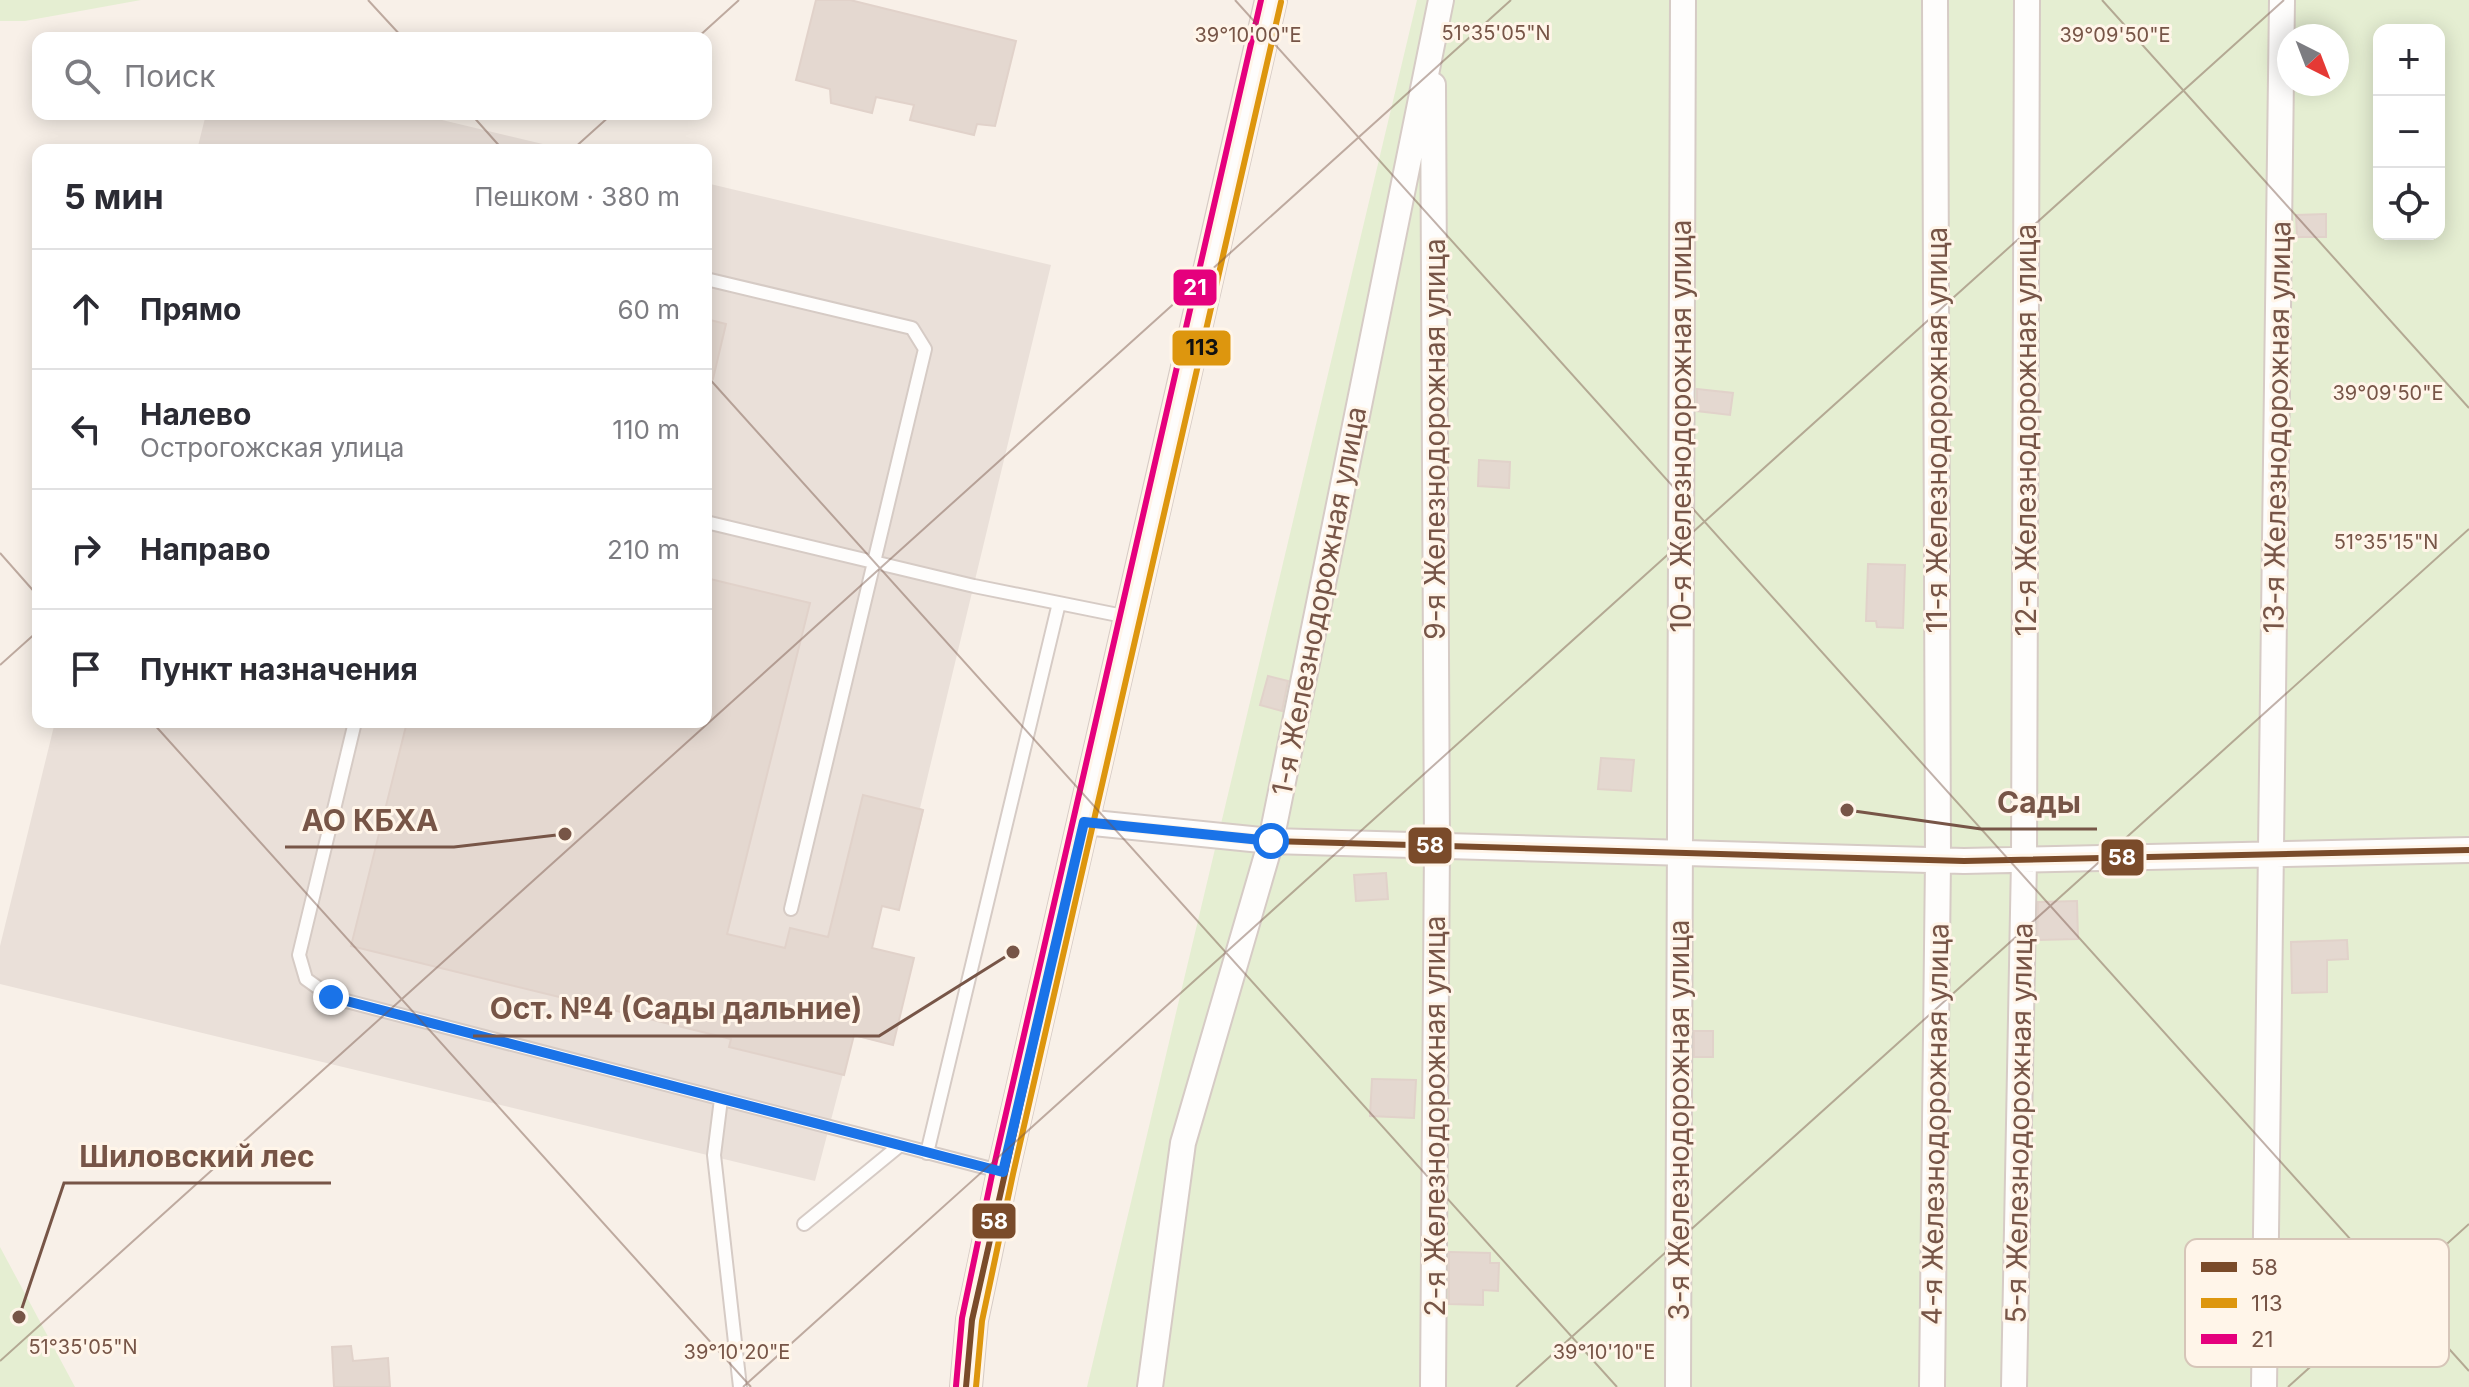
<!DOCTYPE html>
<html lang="ru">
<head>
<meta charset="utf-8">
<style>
	body { margin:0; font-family:Inter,sans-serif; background:#f7f7f7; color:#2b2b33 }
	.controls { position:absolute; right:24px; top:24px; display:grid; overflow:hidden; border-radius:16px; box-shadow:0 4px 20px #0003 }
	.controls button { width:72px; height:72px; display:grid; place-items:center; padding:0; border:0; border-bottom:2px solid #e1e1e2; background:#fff; color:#2b2b33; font:40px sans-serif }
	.compass { position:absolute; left:2277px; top:24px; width:72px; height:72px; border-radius:50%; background:#fff; box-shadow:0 4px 20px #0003; rotate:138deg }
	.stop { position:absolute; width:24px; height:24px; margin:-18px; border:6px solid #1a73e8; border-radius:50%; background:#fff }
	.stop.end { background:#1a73e8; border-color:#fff; box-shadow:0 2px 8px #0008 }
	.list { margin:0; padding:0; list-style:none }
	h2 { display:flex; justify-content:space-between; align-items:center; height:104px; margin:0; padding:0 32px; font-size:34px }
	h2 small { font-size:26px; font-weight:400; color:#7c7c81 }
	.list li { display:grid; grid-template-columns:52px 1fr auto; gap:24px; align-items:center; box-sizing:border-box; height:120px; padding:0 32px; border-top:2px solid #e1e1e2 }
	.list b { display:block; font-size:30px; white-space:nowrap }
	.list p { margin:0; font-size:26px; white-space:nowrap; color:#7c7c81 }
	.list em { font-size:26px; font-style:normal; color:#7c7c81 }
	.icon { flex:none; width:44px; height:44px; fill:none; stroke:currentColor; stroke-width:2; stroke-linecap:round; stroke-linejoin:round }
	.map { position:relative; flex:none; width:2469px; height:1387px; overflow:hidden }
	.search { position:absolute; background:#fff; box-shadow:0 4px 20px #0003; left:32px; top:32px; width:680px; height:88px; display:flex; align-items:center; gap:20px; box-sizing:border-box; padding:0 28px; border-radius:16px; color:#7c7c81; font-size:30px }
	.panel { position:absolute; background:#fff; box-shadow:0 4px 20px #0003; left:32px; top:144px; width:680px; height:584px; border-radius:16px }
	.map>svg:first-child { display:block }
</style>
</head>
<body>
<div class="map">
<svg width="2469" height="1387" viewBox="0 0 2469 1387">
	<rect width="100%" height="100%" fill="#f8f0e8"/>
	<path fill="#eae0d9" d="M206,114H417L568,150H197Z
		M706,183L1051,265L920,808L924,810L899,910L882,906L872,948L914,958L893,1045L853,1036L815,1181L0,984V946L55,722H706Z"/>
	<path fill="#e5eed2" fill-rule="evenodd" d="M0,0H141L25,21H0Z
		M1417,0H2469V1387H1087ZM2379,30H2439V234H2379ZM2289,36H2337V84H2289Z
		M0,1247L75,1387H0Z"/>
	<path fill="#e4d8d0" stroke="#e1d2ca" stroke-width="2" d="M816,0H850L1016,41L995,126L977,124L974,135L910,120L914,105L876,97L872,113L831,103L830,89L796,80Z
		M2326,214V237H2297L2296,215Z
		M706,319L726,324L713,379L706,378Z
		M1697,389L1733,393L1730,415L1697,411Z
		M1479,460L1510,462L1509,488L1478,486Z
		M1868,564L1905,565L1903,628L1877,627L1876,621H1866Z
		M706,578L810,603L727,934L785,948L790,928L828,937L863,795L923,810L899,910L882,906L872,948L914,958L893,1045L854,1035L844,1075L729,1047L731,1039L351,946L407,722H706Z
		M1268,676L1288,681L1282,711L1260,705Z
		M1601,758L1634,760L1631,791L1598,789Z
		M1386,873L1388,899L1356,901L1354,875Z
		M2077,901L2078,939L2037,940L2038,902Z
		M2347,940L2348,959L2327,960V992L2292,993L2291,942Z
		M1694,1031H1713V1057H1694Z
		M1372,1079L1416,1080L1414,1118L1370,1116Z
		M1449,1252L1490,1253V1263H1499L1498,1291L1483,1290V1305L1449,1304Z
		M351,1346L353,1361L388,1358L390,1387H334L332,1347Z"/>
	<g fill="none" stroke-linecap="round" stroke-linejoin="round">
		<defs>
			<path id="service" d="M706,279L912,328L925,349L791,909
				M706,522L974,586L1128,617
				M355,722L299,955L306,979L331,997L1003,1172
				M721,1099L714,1155L740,1387
				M927,1153L1059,603
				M804,1224L899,1146"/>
			<path id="minor" d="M1084,822L1271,841L1964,861L2469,850
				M1150,1387L1183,1143L1271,841L1441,0
				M1433,1387L1437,846L1433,85
				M1678,1387L1683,0
				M1932,1387L1938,860L1935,0
				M2014,1387L2024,860L2027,0
				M2264,1387L2282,0"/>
			<path id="tertiary" d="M966,1387L972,1320L1003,1172L1271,0"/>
		</defs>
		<use href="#service" stroke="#d6cbc5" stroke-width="16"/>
		<use href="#minor" stroke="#d6cbc5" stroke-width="28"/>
		<use href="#tertiary" stroke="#d6cbc5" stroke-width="34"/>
		<use href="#service" stroke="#fefdfc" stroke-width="12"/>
		<use href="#minor" stroke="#fefdfc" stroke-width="24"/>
		<use href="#tertiary" stroke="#fefdfc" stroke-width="30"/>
		<defs>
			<path id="bus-1" d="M1084,822L1271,841L1964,861L2469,850
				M966,1387L972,1320L1084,822"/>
			<path id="bus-2" d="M976,1387L982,1321L1013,1174L1281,2"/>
			<path id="bus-3" d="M956,1386L962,1318L993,1170L1261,0"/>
		</defs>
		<use href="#bus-1" stroke="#fff5e9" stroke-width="12"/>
		<use href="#bus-2" stroke="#fff5e9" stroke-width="12"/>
		<use href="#bus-3" stroke="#fff5e9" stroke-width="12"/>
		<use href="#bus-1" stroke="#7a4b2a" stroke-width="6"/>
		<use href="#bus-2" stroke="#dd960e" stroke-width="6"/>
		<use href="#bus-3" stroke="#e5007d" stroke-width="6"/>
	</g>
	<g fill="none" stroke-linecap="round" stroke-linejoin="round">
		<path stroke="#1a73e8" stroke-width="10" d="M331,997L1003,1172L1084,822L1271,841"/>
	</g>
	<path fill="none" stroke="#775547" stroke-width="2" stroke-opacity="0.45" d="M368,0L403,38M1235,0L2469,1371M2102,0L2469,408M697,38L739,0M471,114L503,150M572,150L612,114M706,375L1617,1387M0,553L38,596M0,665L38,631M152,722L751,1387M0,1361L1511,0M743,1387L2284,0M1516,1387L2469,529M2288,1387L2469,1224"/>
	<g text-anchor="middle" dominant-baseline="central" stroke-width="6" stroke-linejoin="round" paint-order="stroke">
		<g font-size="28" fill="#775547" stroke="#fff5e9">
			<text transform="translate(1681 426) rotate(-90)">10-я Железнодорожная улица</text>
			<text transform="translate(2277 427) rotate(-89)">13-я Железнодорожная улица</text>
			<text transform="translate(1937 430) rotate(-90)">11-я Железнодорожная улица</text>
			<text transform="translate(2026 430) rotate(-90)">12-я Железнодорожная улица</text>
			<text transform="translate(1435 439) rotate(-90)">9-я Железнодорожная улица</text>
			<text transform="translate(1319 601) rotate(-79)">1-я Железнодорожная улица</text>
			<text transform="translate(1435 1116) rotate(-90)">2-я Железнодорожная улица</text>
			<text transform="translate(1679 1120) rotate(-90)">3-я Железнодорожная улица</text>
			<text transform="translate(2019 1123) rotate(-89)">5-я Железнодорожная улица</text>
			<text transform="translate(1935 1124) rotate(-89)">4-я Железнодорожная улица</text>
		</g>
	</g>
	<rect x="2185" y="1239" width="264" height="128" rx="12" fill="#fff5e9" stroke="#d6c5b8" stroke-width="2"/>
	<rect x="2201" y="1262" width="36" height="10" fill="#7a4b2a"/>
	<rect x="2201" y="1298" width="36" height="10" fill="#dd960e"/>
	<rect x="2201" y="1334" width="36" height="10" fill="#e5007d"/>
	<g font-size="22" fill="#775547">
		<text x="2251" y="1275">58</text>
		<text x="2251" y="1311">113</text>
		<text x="2251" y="1347">21</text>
	</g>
	<g font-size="20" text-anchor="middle" fill="#775547" stroke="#fff5e9" stroke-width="6" stroke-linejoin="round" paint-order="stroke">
		<text x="1496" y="40">51°35'05"N</text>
		<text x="1248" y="42">39°10'00"E</text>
		<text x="2115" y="42">39°09'50"E</text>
		<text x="2388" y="400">39°09'50"E</text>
		<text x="2386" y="549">51°35'15"N</text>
		<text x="83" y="1354">51°35'05"N</text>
		<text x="737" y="1359">39°10'20"E</text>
		<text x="1604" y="1359">39°10'10"E</text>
	</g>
	<path fill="none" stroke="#775547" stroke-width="3" d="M1847 810L1981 829H2097M565 834L454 847H285M1013 952L879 1036H473M19 1317L64 1183H331"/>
	<g fill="#775547" stroke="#fff5e9" stroke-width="3">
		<circle cx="1847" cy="810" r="8"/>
		<circle cx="565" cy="834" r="8"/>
		<circle cx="1013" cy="952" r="8"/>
		<circle cx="19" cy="1317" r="8"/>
	</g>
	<g font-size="30" text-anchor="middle" font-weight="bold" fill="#775547" stroke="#fff5e9" stroke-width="6" stroke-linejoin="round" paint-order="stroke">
		<text x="2039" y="813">Сады</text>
		<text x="370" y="831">АО КБХА</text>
		<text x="676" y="1019">Ост. №4 (Сады дальние)</text>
		<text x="197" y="1167">Шиловский лес</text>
	</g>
	<g stroke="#fff5e9" stroke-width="3">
		<rect x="1172" y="268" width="46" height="39" rx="8" fill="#e5007d"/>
		<rect x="1171" y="329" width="61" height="38" rx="8" fill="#dd960e"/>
		<rect x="1407" y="826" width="46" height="39" rx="8" fill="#7a4b2a"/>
		<rect x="2100" y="838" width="45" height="39" rx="8" fill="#7a4b2a"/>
		<rect x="971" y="1202" width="46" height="38" rx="8" fill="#7a4b2a"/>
	</g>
	<g font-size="22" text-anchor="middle" font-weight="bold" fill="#fff">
		<text x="1195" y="295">21</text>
		<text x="1430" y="853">58</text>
		<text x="2122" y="865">58</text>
		<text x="994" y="1229">58</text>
	</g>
	<g font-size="22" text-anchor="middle" font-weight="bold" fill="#111">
		<text x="1202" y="355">113</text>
	</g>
</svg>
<div class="controls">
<button>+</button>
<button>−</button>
<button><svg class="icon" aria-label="locate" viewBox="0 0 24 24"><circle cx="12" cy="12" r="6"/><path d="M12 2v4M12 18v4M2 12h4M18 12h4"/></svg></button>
</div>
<svg class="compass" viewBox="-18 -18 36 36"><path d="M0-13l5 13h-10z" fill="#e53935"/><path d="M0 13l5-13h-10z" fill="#7c7c81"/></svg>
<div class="stop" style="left:1271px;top:841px"></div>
<div class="stop end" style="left:331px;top:997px"></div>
<div class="search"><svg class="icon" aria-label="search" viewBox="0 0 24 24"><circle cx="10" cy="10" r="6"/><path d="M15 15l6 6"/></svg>Поиск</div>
<section class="panel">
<h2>5 мин<small>Пешком · 380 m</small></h2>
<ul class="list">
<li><svg class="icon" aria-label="ahead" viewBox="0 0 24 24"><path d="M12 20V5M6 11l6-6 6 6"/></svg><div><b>Прямо</b></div><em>60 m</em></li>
<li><svg class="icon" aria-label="left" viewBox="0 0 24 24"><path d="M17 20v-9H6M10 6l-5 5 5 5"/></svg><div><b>Налево</b><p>Острогожская улица</p></div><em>110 m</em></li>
<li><svg class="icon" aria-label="right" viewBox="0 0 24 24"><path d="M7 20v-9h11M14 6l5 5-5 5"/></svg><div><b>Направо</b></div><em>210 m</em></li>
<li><svg class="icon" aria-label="arrive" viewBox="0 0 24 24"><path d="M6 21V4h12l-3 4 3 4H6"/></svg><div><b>Пункт назначения</b></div></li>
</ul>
</section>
</div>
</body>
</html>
